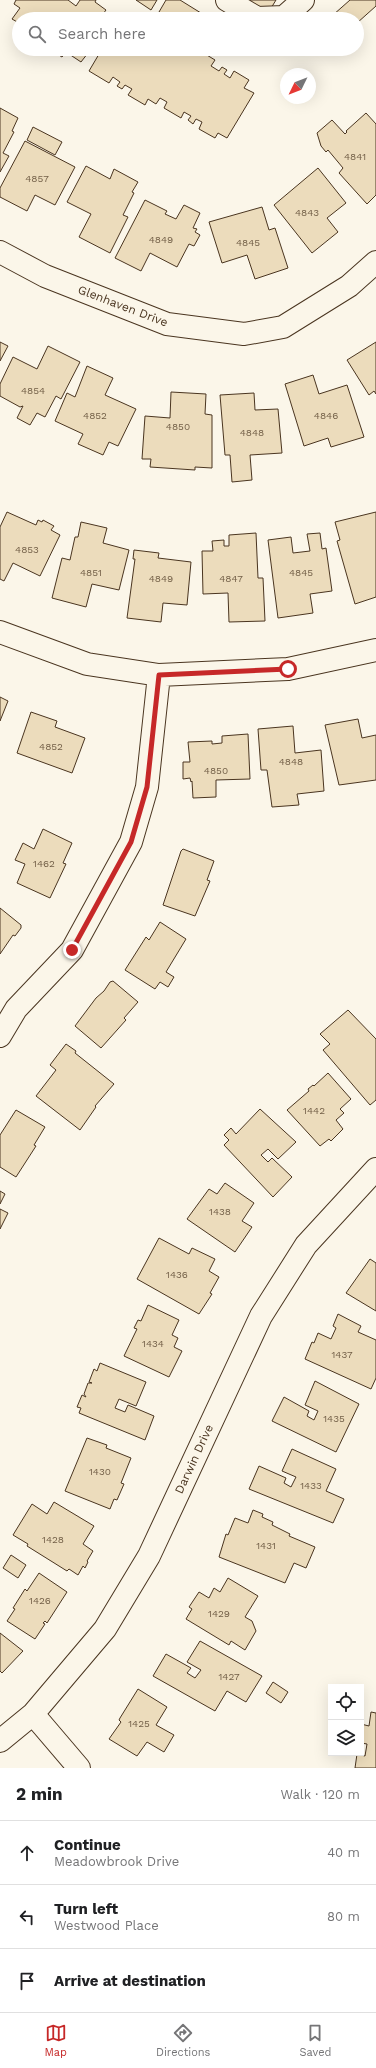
<!DOCTYPE html>
<html lang="en">
<head>
<meta charset="utf-8">
<style>
	body { margin:0; font-family:"Work Sans",sans-serif; background:#f2f2f2; color:#202124 }
	.controls { position:absolute; right:12px; bottom:12px; display:grid; overflow:hidden; border-radius:0px; box-shadow:0 4px 16px #0002 }
	.controls button { width:36px; height:36px; display:grid; place-items:center; padding:0; border:0; border-bottom:1px solid #e0e0e0; background:#fff; color:#202124; font:20px sans-serif }
	.compass { position:absolute; left:280px; top:68px; width:36px; height:36px; border-radius:50%; background:#fff; box-shadow:0 4px 16px #0002; rotate:227deg }
	.stop { position:absolute; width:12px; height:12px; margin:-9px; border:3px solid #c62828; border-radius:50%; background:#fff }
	.stop.end { background:#c62828; border-color:#fff; box-shadow:0 1px 4px #0008 }
	.list { margin:0; padding:0; list-style:none }
	h2 { display:flex; justify-content:space-between; align-items:center; height:52px; margin:0; padding:0 16px; font-size:17px }
	h2 small { font-size:13px; font-weight:400; color:#757577 }
	.list li { display:grid; grid-template-columns:26px 1fr auto; gap:12px; align-items:center; box-sizing:border-box; height:64px; padding:0 16px; border-top:1px solid #e0e0e0 }
	.list b { display:block; font-size:15px; white-space:nowrap }
	.list p { margin:0; font-size:13px; white-space:nowrap; color:#757577 }
	.list em { font-size:13px; font-style:normal; color:#757577 }
	.icon { flex:none; width:22px; height:22px; fill:none; stroke:currentColor; stroke-width:2; stroke-linecap:round; stroke-linejoin:round }
	.map { position:relative; flex:none; width:376px; height:1768px; overflow:hidden }
	.search { position:absolute; background:#fff; box-shadow:0 4px 16px #0002; left:12px; right:12px; top:12px; height:44px; display:flex; align-items:center; gap:10px; box-sizing:border-box; padding:0 14px; border-radius:22px; color:#757577; font-size:15px }
	.sheet { height:244px; background:#fff }
	nav { display:flex; justify-content:space-around; align-items:center; box-sizing:border-box; height:56px; border-top:1px solid #e0e0e0; background:#fff; font-size:11px; color:#757577 }
	nav a { display:grid; justify-items:center; gap:2px }
	nav .on { color:#c62828 }
	.map>svg:first-child { display:block }
</style>
</head>
<body>
<div class="map">
<svg width="376" height="1768" viewBox="0 0 376 1768">
	<rect width="100%" height="100%" fill="#fbf6e9"/>
	<path fill="#ecdcbc" stroke="#4a3520" d="M16,0H68L76,6L80,0H96L95,2L106,10L103,14L108,17L107,19H19V23L12,19L20,8L14,4Z
		M136,0H157L151,10Z
		M166,0H180L209,18L170,19L159,12Z
		M235,0H276L265,18Z
		M350,0H376V6L357,23V19H336L333,15Z
		M49,49H91L81,62L66,52L62,57Z
		M102,49H183L187,51L188,49H197L215,60L211,66L219,71L222,67L227,70L224,74L230,78L234,71L249,80L244,88L254,93L227,138L218,133L215,138L199,129L202,122L196,119L193,124L188,120L191,116L184,112L181,118L164,108L167,102L160,98L156,104L148,99L145,105L128,95L132,89L125,85L122,89L117,86L120,82L113,77L109,83L89,71Z
		M0,108L18,118L12,131L14,132L3,153L9,156L0,172Z
		M366,113L376,124V195L367,204L339,173L343,168L328,150L326,152L321,146L317,133L332,120L345,134L347,132L346,131Z
		M33,127L62,142L55,155L27,140Z
		M25,141L75,167L55,205L35,195L27,211L0,197V188Z
		M86,166L110,179L114,169L138,182L132,192L134,193L123,215L128,217L110,253L79,237L91,214L67,202Z
		M318,168L346,203L327,218L338,232L312,253L274,205Z
		M145,200L167,211L165,214L176,219L184,205L200,213L193,228L197,229L195,232L200,235L194,246L189,244L177,267L150,253L141,271L115,258Z
		M262,207L269,230L275,228L288,268L255,279L247,255L222,263L209,222Z
		M0,342L8,346L0,361Z
		M376,342V394L374,391L369,395L347,360Z
		M48,346L80,362L61,399L56,396L45,417L37,413L30,425L17,418L23,406L20,407L0,396V384L13,357L37,369Z
		M87,366L113,378L105,395L136,409L118,446L109,442L103,455L78,444L83,434L55,421L67,393L75,397Z
		M313,375L319,394L347,385L364,437L331,447L328,438L304,446L285,384Z
		M171,392L206,394L205,414L212,415V468L195,467V470L150,467L151,459H142L145,416L170,418Z
		M254,393L255,410L278,409L282,453L250,455L252,480L232,482L230,455H225L220,395Z
		M7,512L36,525L38,520L42,522L43,520L54,526L51,530L60,535L40,576L13,563L4,581L0,579V527Z
		M376,512V597L355,604L337,541L340,540L335,522Z
		M81,522L107,528L103,543L129,550L119,590L92,584L86,607L52,598L62,558L70,560L75,537H78Z
		M256,533L258,578H263L265,621L229,622L228,593L203,594L202,551H213L212,541L224,540V546H229V535Z
		M320,533L322,549L326,548L332,591L310,594L313,613L278,618L268,540L291,537L293,553L310,551L307,534Z
		M134,550L159,553L158,558L191,562L187,605L163,603L161,622L127,618L135,559H133Z
		M0,697L8,701L0,721Z
		M31,712L57,721L55,727L85,738L72,773L17,753Z
		M358,719L362,738L376,735V780L339,785L325,725Z
		M293,726L295,753L321,750L324,791L297,794L299,805L272,807L267,770H261L258,729Z
		M248,734L250,779L216,780V797L193,798L192,781L191,782L190,778L183,779V762H190L188,742L212,741V744L222,743V736Z
		M43,829L72,843L63,863L66,864L50,898L17,883L25,864L15,860L23,843L34,849Z
		M183,849L214,861L207,880L210,881L195,916L163,905L181,851Z
		M0,908L21,925V928L15,936L13,935L0,954Z
		M160,922L186,939L166,972L174,977L168,987L160,982L155,989L125,970L146,937L149,940Z
		M113,981L138,1002L124,1018L126,1020L101,1048L75,1026L96,998L104,991L110,982Z
		M348,1010L376,1039V1100L370,1105L323,1050L330,1044L320,1034Z
		M66,1044L76,1051L75,1053L114,1084L95,1106L96,1107L80,1130L36,1096L56,1070L50,1065Z
		M328,1073L351,1099L340,1109L344,1113L336,1120L343,1129L331,1141L329,1139L320,1146L287,1110L309,1091L308,1089L313,1085L314,1086Z
		M260,1109L296,1142L278,1159L268,1149L261,1155L268,1162L272,1158L292,1177L273,1197L224,1145L229,1140L224,1135L231,1128L236,1134Z
		M16,1110L45,1127L34,1145L36,1146L16,1177L0,1167V1135Z
		M225,1183L254,1203L242,1221L252,1227L235,1252L187,1219L209,1189L217,1194Z
		M0,1191L5,1194L0,1204Z
		M0,1209L8,1213L0,1229Z
		M159,1238L189,1254L192,1248L215,1259L209,1271L219,1277L210,1293L212,1294L199,1314L137,1279Z
		M370,1259L376,1263V1311L346,1293Z
		M148,1305L179,1320L172,1335L178,1338L174,1347L182,1351L169,1377L124,1356L137,1329L134,1328L138,1320L141,1321Z
		M338,1314L361,1326L358,1332L376,1340V1378L371,1389L305,1359L312,1342L314,1343L318,1333L331,1339L336,1328L333,1326Z
		M100,1363L146,1382L136,1406L119,1399L115,1408L125,1412L128,1405L154,1416L145,1440L79,1413L81,1408L77,1407L82,1395L86,1397L84,1394L88,1383H92L89,1382L94,1369L97,1371Z
		M315,1381L359,1404L336,1452L272,1421L284,1397L309,1411L307,1416L314,1420L318,1411L305,1405Z
		M87,1438L107,1445L106,1448L131,1458L121,1483L124,1484L117,1500L114,1499L110,1509L65,1491Z
		M292,1449L336,1469L326,1491L344,1499L333,1523L249,1489L259,1466L286,1478L284,1483L291,1487L296,1477L282,1471Z
		M54,1502L94,1526L83,1544L93,1551L87,1561L88,1562L85,1568L83,1566L78,1575L69,1569L67,1571L27,1546L28,1544L13,1535L32,1504L47,1514Z
		M253,1510L263,1514L262,1517L273,1522L272,1525L290,1534L289,1536L315,1547L306,1568L294,1563L285,1583L219,1557L226,1534L228,1535L235,1518L248,1523Z
		M11,1555L26,1565L18,1578L3,1568Z
		M39,1573L67,1592L47,1623L45,1621L43,1623L45,1624L35,1639L7,1621L15,1609L13,1608L25,1589L27,1591Z
		M228,1578L258,1596L245,1617L252,1621L256,1631L245,1650L231,1641L229,1645L186,1619L192,1609L189,1607L199,1592L209,1598L214,1588L220,1592Z
		M0,1633L23,1651L2,1673L0,1671Z
		M200,1641L262,1676L246,1702L227,1691L215,1711L153,1676L166,1654L191,1668L187,1673L195,1678L201,1670L187,1662Z
		M273,1682L288,1692L281,1703L266,1693Z
		M138,1689L167,1707L156,1725L174,1735L164,1752L147,1742L137,1756L109,1739L121,1722L119,1720L120,1718Z
		M371,1712L376,1713V1768H355L357,1754L365,1756L367,1744L361,1743V1724L369,1726Z"/>
	<g fill="none" stroke-linecap="round" stroke-linejoin="round">
		<defs>
			<path id="minor" d="M227,0L257,18L284,17L303,0
				M0,252L45,276L167,324L244,334L283,327L349,286L376,262
				M0,632L87,664L159,675L288,669L376,650
				M0,1036L16,1009L72,950L131,842L147,787L159,675
				M33,1714L79,1768
				M0,1741L33,1714L105,1629L149,1556L261,1316L306,1245L376,1169"/>
		</defs>
		<use href="#minor" stroke="#4a3520" stroke-width="24"/>
		<use href="#minor" stroke="#fbf6e9" stroke-width="22"/>
	</g>
	<g fill="none" stroke-linecap="round" stroke-linejoin="round">
		<path stroke="#c62828" stroke-width="5" d="M72,950L131,842L147,787L159,675L288,669"/>
	</g>
	<g text-anchor="middle" dominant-baseline="central" stroke-width="3" stroke-linejoin="round" paint-order="stroke">
		<g font-size="10" fill="#725f47">
			<text x="355" y="156">4841</text>
			<text x="37" y="178">4857</text>
			<text x="307" y="212">4843</text>
			<text x="161" y="239">4849</text>
			<text x="248" y="242">4845</text>
			<text x="33" y="390">4854</text>
			<text x="95" y="415">4852</text>
			<text x="326" y="415">4846</text>
			<text x="178" y="426">4850</text>
			<text x="252" y="432">4848</text>
			<text x="27" y="549">4853</text>
			<text x="91" y="572">4851</text>
			<text x="301" y="572">4845</text>
			<text x="161" y="578">4849</text>
			<text x="231" y="578">4847</text>
			<text x="51" y="746">4852</text>
			<text x="291" y="761">4848</text>
			<text x="216" y="770">4850</text>
			<text x="44" y="863">1462</text>
			<text x="314" y="1110">1442</text>
			<text x="220" y="1211">1438</text>
			<text x="177" y="1274">1436</text>
			<text x="153" y="1343">1434</text>
			<text x="342" y="1354">1437</text>
			<text x="334" y="1418">1435</text>
			<text x="100" y="1471">1430</text>
			<text x="311" y="1485">1433</text>
			<text x="53" y="1539">1428</text>
			<text x="266" y="1545">1431</text>
			<text x="40" y="1600">1426</text>
			<text x="219" y="1613">1429</text>
			<text x="229" y="1676">1427</text>
			<text x="139" y="1723">1425</text>
		</g>
		<g font-size="12" fill="#4a3520" stroke="#fbf6e9">
			<text transform="translate(123 306) rotate(21)">Glenhaven Drive</text>
			<text transform="translate(194 1459) rotate(-65)">Darwin Drive</text>
		</g>
	</g>
</svg>
<div class="controls">
<button><svg class="icon" aria-label="locate" viewBox="0 0 24 24"><circle cx="12" cy="12" r="6"/><path d="M12 2v4M12 18v4M2 12h4M18 12h4"/></svg></button>
<button><svg class="icon" aria-label="layers" viewBox="0 0 24 24"><path d="M12 4l9 5-9 5-9-5zM3 14l9 5 9-5"/></svg></button>
</div>
<svg class="compass" viewBox="-18 -18 36 36"><path d="M0-13l5 13h-10z" fill="#e53935"/><path d="M0 13l5-13h-10z" fill="#757577"/></svg>
<div class="stop" style="left:288px;top:669px"></div>
<div class="stop end" style="left:72px;top:950px"></div>
<div class="search"><svg class="icon" aria-label="search" viewBox="0 0 24 24"><circle cx="10" cy="10" r="6"/><path d="M15 15l6 6"/></svg>Search here</div>
</div>
<section class="sheet">
<h2>2 min<small>Walk · 120 m</small></h2>
<ul class="list">
<li><svg class="icon" aria-label="ahead" viewBox="0 0 24 24"><path d="M12 20V5M6 11l6-6 6 6"/></svg><div><b>Continue</b><p>Meadowbrook Drive</p></div><em>40 m</em></li>
<li><svg class="icon" aria-label="left" viewBox="0 0 24 24"><path d="M17 20v-9H6M10 6l-5 5 5 5"/></svg><div><b>Turn left</b><p>Westwood Place</p></div><em>80 m</em></li>
<li><svg class="icon" aria-label="arrive" viewBox="0 0 24 24"><path d="M6 21V4h12l-3 4 3 4H6"/></svg><div><b>Arrive at destination</b></div></li>
</ul>
</section>
<nav>
<a class="on"><svg class="icon" aria-label="map" viewBox="0 0 24 24"><path d="M3 6l6-2 6 2 6-2v14l-6 2-6-2-6 2zM9 4v14M15 6v14"/></svg>Map</a>
<a><svg class="icon" aria-label="directions" viewBox="0 0 24 24"><path d="M12 3l9 9-9 9-9-9zM9 14v-3h6M13 9l2 2-2 2"/></svg>Directions</a>
<a><svg class="icon" aria-label="saved" viewBox="0 0 24 24"><path d="M7 4h10v16l-5-4-5 4z"/></svg>Saved</a>
</nav>
</body>
</html>
